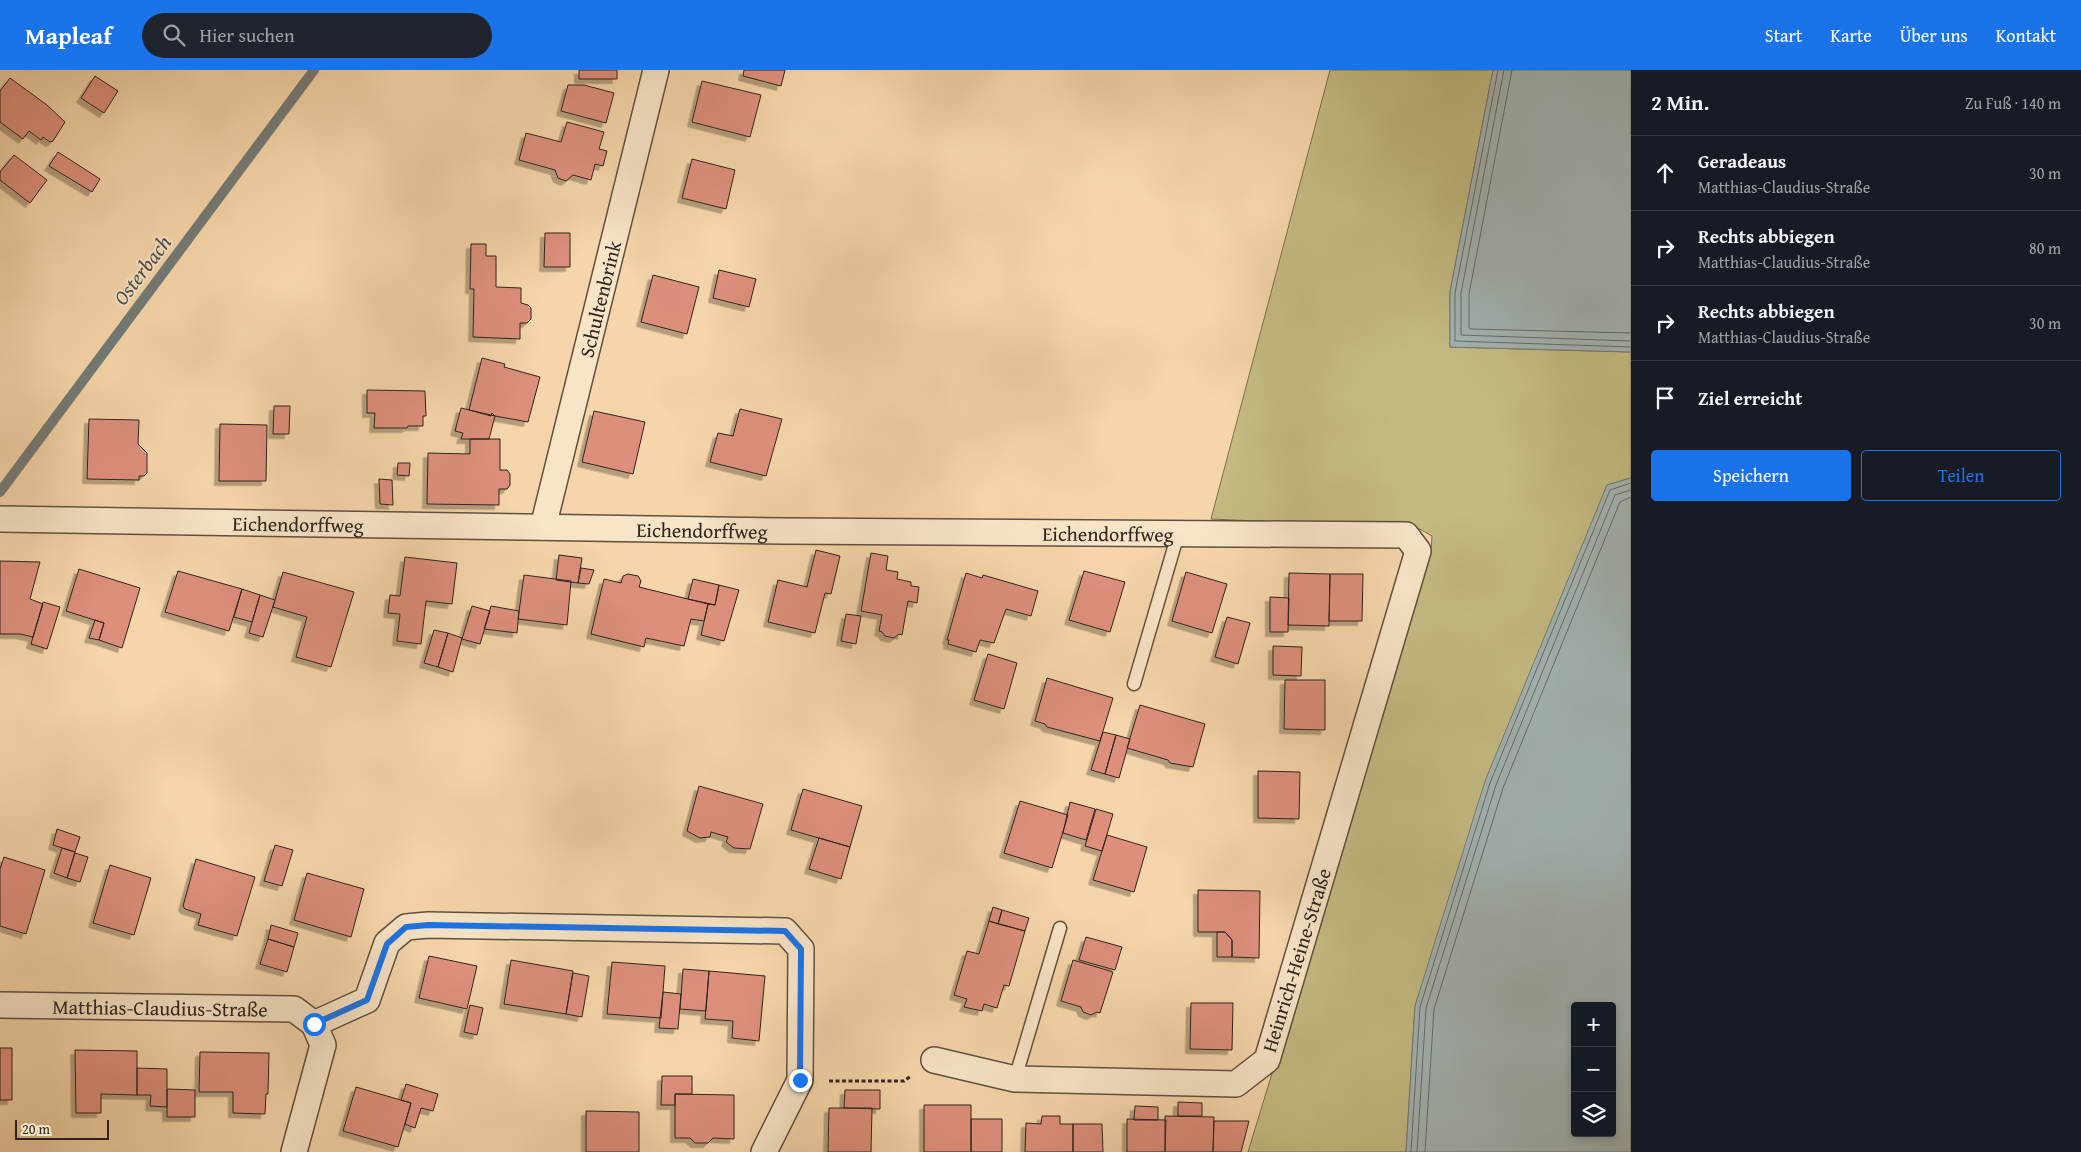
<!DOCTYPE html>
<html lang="de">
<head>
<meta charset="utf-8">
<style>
	body { margin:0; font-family:"Gentium Book Plus",serif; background:#20242c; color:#f1f3f6 }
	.controls { position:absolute; right:15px; bottom:15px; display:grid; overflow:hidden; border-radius:5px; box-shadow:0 2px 8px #0003 }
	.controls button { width:45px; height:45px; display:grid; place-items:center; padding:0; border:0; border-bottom:1px solid #363941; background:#171b24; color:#f1f3f6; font:25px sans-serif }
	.scale { position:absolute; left:15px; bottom:12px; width:94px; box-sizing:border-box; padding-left:5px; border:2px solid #2e241b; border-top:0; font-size:14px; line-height:18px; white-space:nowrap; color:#2e241b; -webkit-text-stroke:4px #f8e4c7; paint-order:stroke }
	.stop { position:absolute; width:15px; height:15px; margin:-11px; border:4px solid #1a73e8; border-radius:50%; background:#fff }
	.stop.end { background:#1a73e8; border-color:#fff; box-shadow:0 1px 5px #0008 }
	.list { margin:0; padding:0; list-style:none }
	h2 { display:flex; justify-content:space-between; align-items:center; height:65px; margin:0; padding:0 20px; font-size:21px }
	h2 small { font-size:16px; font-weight:400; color:#9ea1a6 }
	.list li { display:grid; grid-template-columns:32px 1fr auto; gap:15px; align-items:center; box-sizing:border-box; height:75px; padding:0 20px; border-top:1px solid #363941 }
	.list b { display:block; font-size:19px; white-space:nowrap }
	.list p { margin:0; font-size:16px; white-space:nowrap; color:#9ea1a6 }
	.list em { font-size:16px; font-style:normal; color:#9ea1a6 }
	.actions { display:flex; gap:10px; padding:15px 20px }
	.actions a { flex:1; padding:11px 0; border:1px solid #1a73e8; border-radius:5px; text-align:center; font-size:18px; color:#1a73e8 }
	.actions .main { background:#1a73e8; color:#fff }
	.icon { flex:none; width:28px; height:28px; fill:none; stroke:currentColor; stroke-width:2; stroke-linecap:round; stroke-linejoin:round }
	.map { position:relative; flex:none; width:1631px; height:1082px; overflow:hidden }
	header { display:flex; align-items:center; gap:30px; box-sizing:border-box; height:70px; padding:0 25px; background:#1a73e8; color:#fff }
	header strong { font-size:24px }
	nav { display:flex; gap:28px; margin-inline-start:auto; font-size:18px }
	.search { width:350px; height:45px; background:#20242c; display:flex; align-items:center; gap:12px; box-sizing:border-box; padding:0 18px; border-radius:28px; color:#9ea1a6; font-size:19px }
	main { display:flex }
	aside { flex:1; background:#171b24 }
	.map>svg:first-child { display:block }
</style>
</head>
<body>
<header>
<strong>Mapleaf</strong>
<div class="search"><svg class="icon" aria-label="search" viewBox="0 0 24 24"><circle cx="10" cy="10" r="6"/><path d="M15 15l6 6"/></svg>Hier suchen</div>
<nav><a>Start</a><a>Karte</a><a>Über uns</a><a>Kontakt</a></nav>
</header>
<main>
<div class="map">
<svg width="1631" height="1082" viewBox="0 0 1631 1082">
	<defs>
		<filter id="shadow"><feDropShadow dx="-4.5" dy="4.5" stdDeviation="0" flood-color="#0004"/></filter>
	</defs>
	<rect width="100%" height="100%" fill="#f5d5a9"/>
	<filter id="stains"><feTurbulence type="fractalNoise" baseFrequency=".004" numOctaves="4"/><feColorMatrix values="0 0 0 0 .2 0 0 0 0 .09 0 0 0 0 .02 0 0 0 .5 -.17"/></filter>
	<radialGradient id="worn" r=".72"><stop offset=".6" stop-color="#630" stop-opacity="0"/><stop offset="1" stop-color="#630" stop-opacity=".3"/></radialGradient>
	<path fill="#c4bb82" stroke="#79704e" d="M1330,0H1493L1450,222V277L1631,282V408L1607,415L1415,936L1406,1082H1248L1431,483L1432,466L1418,458L1211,449Z"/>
	<path fill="#a2b5b4" stroke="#747b77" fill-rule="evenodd" d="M1493,0H1631V282L1450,277V222Z
		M1631,408V1082H1406L1415,936L1485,711L1607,415ZM1575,936H1612V1063H1575Z"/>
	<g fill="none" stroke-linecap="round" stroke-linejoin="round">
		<path stroke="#686c68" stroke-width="1" d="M1498,0L1455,223V271L1631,277
			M1504,0L1461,223V265L1631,271
			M1512,0L1469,224V258L1471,259L1631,263
			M1411,1082L1420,937L1490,713L1610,420L1631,413
			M1417,1082L1426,938L1496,715L1615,425L1631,420
			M1425,1082L1434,939L1503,718L1620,432L1631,427"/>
		<path stroke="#747b77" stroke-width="10" d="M0,422L314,0"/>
	</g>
	<path fill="#dd8f7b" stroke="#2e241b" filter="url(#shadow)" d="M579,0H617V9H579Z
		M744,0H785L781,16L743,6Z
		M95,6L118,21L104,43L81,28Z
		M10,8L47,35L65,52L53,71L50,72L43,67L41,70L29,61L23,69L0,52V21Z
		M702,11L761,25L750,67L692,52Z
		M568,15H584L614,23L606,53L561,41Z
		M567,52L604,62L599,79L607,81L603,96L595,94L591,110L573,105L566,111L558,108L555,100L519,90L526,63L561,72Z
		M58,82L100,109L92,122L49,96Z
		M14,85L47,110L30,133L0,110V102Z
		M692,89L735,100L726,139L682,128Z
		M545,163H570V197H544Z
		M471,174H486V186H496V217L521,218V233L528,235L531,238V249L527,253H520V269L473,267L474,219H470Z
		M719,200L756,209L749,237L713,228Z
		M653,205L699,217L687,264L641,252Z
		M482,288L505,294L504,297L540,307L528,352L495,346L492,343L491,346L469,340Z
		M367,320L425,321L426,346H423V356H408L407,358H374L375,343H367Z
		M274,336H290L289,364H273Z
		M461,338L495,346L489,369H461L463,363L455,361Z
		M740,339L782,349L766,406L710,392L718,363L733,366Z
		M594,341L645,352L633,404L582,392Z
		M89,349L139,350L138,374L147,383V403L144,406H139V410L87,409Z
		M220,354L267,355L266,411H219Z
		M470,369H500V400H507L510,404V415L507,419H499V435L427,434L428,383L470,384Z
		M398,393H410L409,406L397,405Z
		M379,409L392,410L393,435L380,434Z
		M816,480L840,486L831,524L825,523L815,563L768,552L778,510L807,517Z
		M871,483L888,486L886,500L898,502L897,509L911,512V516L919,517L917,533L908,531L902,565L899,564L894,568L885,566L882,562L879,561L882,545L861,541Z
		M559,485L582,488L578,513L556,510Z
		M405,487L457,493L452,534L426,531L421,574L397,571L400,544L388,543L390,525L400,526Z
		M0,491L40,492L30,529L43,534L33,567L20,564H0Z
		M581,498L594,500L589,514L578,513Z
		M79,499L140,518L122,578L99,570L104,553L66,541Z
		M178,501L242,519L229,561L165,542Z
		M1084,501L1125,512L1110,562L1069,550Z
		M283,502L354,522L331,597L296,587L307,547L273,537Z
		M1186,502L1227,514L1212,563L1172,551Z
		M966,503L982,508L983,505L1038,521L1031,546L1006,539L994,573L980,570L976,582L948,574L949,570H947Z
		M1289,503L1330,504L1329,556L1288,555Z
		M628,504L638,506L641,511L639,517L708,534L704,551L691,549L684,576L646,568L644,577L591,564L604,509L621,513L623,506Z
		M1330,504H1363L1362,551H1329Z
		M524,505L571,511L567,555L518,549Z
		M693,509L719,515L715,535L688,529Z
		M719,515L739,520L724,571L701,565L708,534L715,535Z
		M242,519L260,525L252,552L234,547Z
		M260,525L275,530L263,567L249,563Z
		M1270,527L1289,528L1288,562H1270Z
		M43,532L60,537L47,579L31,574Z
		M472,536L490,541L480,574L462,569Z
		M491,536L519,541L517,563L484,559Z
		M846,544L861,546L856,574L841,571Z
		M1227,547L1250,553L1238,594L1215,587Z
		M95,550L104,553L99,570L89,568Z
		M434,560L448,563L438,597L424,593Z
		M448,563L462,568L453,602L438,597Z
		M1273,576L1302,577L1301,606L1273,605Z
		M988,584L1017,593L1004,639L974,630Z
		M1047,608L1113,628L1100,671L1047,657L1045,654L1035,651Z
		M1285,610H1325V660L1284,659Z
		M1140,635L1205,654L1193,697L1170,693L1168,690L1127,678Z
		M1103,662L1116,665L1105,704L1091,700Z
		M1116,665L1130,669L1119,708L1105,704Z
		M1258,701L1300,702L1299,749L1258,748Z
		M699,716L763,734L750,779L734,778L726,772L728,767L711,762L710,767L700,768L687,761Z
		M803,719L862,736L850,777L791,760Z
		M1020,731L1068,745L1052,798L1004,783Z
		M1070,732L1095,739L1086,770L1063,763Z
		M1096,739L1113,744L1102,781L1085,776Z
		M57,759L80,767L75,782L53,775Z
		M1107,765L1147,777L1134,822L1093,810Z
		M819,768L850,777L841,809L809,799Z
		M275,775L293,780L282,816L264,811Z
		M62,778L75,782L67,808L54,803Z
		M75,783L88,787L80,812L67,808Z
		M4,787L45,800L26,864L0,856V799Z
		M196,789L255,807L237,866L198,855L201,844L185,839L183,836Z
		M110,795L151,808L134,865L93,853Z
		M307,803L364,819L351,867L294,850Z
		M1198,820L1260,821L1259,888L1232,887V870L1225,862H1198Z
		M993,837L1002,840L998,854L989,851Z
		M1002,840L1029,848L1025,861L998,854Z
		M989,851L1025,861L1009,916L1004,915L997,938L984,934L982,941L964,937L967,929L954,925L967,881L979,884Z
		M271,855L298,863L294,877L268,869Z
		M1217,862H1225L1232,870V887H1217Z
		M1086,867L1122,877L1115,900L1079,890Z
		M268,869L294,877L287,902L260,894Z
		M429,886L477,896L467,939L419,928Z
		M511,890L573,901L566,944L504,934Z
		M1073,890L1113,902L1100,943L1097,942L1091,945L1083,942L1081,937L1061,931Z
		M612,892L665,896L661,948L607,944Z
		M683,899L709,901L706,941L680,939Z
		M709,901L765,906L759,971L732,968L733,951L705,949Z
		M573,903L589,906L582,947L566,944Z
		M663,922L681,924L678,959L659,958Z
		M1191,933H1233L1232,980L1190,979Z
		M470,935L483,938L477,965L464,962Z
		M0,978H12V1030H0Z
		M75,980L137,981V1025L101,1024V1043H76Z
		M200,982L269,983L268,1024H266L265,1044L233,1043V1022H199Z
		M137,998L167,999V1037L150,1036L151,1025H137Z
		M662,1006H692V1024H675V1035H661Z
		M406,1014L438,1024L433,1041L421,1038L415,1058L405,1054L411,1033L401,1030Z
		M356,1017L411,1033L398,1077L343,1061Z
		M167,1019L195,1020V1047H167Z
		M845,1020H880V1039L844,1038Z
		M675,1024L734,1025V1069L713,1068L708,1073H695L690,1068H675Z
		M1178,1032L1202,1033V1046H1178Z
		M924,1035H971V1082H924Z
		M1135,1036L1158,1037V1050H1134Z
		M829,1038H872L871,1082H828Z
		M586,1041L639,1042V1082H586Z
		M1042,1046H1060V1054H1073V1082H1025L1026,1053L1041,1054Z
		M1165,1046L1214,1047L1213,1082H1165Z
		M971,1049H1002V1082H971Z
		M1127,1049L1166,1050L1165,1082H1127Z
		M1214,1051H1249L1241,1082H1213Z
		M1073,1054H1102L1103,1082H1073Z"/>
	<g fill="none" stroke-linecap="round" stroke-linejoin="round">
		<defs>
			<path id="service" d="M1134,614L1178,464
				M1015,1009L1060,858"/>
			<g id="minor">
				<path id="s1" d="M0,449L785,461L1406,465L1418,481L1267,990L1236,1014L1015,1009L934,990"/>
				<path id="s2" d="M543,457L656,0"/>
				<path id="s3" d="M0,935L294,939L314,954L323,975L294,1082"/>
				<path d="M314,954L367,930L387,873L406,857L428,855L785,861L801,879L800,1010L764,1082"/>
			</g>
		</defs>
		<use href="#service" stroke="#60503e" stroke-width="15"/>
		<use href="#minor" stroke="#60503e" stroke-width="28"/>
		<path stroke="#2e241b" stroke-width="3" stroke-dasharray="4 2.5" stroke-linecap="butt" d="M829,1011H904L911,1006"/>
		<use href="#service" stroke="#f8e4c7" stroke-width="12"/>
		<use href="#minor" stroke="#f8e4c7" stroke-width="25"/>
	</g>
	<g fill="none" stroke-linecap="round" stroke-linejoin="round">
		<path stroke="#1a73e8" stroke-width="6" d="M314,954L367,930L387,874L406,857L428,855L785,861L801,879L800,1010"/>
	</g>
	<g text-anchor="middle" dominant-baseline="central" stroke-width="4" stroke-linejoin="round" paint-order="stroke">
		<g font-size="20" fill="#2e241b" stroke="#f8e4c7">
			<text stroke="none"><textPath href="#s2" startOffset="235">Schultenbrink</textPath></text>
			<text stroke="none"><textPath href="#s1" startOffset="298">Eichendorffweg</textPath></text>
			<text stroke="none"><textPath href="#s1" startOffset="702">Eichendorffweg</textPath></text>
			<text stroke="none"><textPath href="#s1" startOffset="1108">Eichendorffweg</textPath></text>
			<text transform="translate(1296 890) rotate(-73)">Heinrich-Heine-Straße</text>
			<text stroke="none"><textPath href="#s3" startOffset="160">Matthias-Claudius-Straße</textPath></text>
		</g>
		<g font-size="21" font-style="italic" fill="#515049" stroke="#f8e4c7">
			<text transform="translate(142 200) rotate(-53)">Osterbach</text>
		</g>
	</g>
	<rect width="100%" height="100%" filter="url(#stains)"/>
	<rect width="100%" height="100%" fill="url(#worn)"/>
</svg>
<div class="controls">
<button>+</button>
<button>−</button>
<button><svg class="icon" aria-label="layers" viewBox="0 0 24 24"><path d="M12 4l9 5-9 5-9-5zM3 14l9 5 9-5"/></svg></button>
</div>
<div class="scale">20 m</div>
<div class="stop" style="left:314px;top:954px"></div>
<div class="stop end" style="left:800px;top:1010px"></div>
</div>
<aside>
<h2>2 Min.<small>Zu Fuß · 140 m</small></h2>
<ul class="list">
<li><svg class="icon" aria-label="ahead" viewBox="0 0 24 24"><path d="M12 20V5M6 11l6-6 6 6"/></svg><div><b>Geradeaus</b><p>Matthias-Claudius-Straße</p></div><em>30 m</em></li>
<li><svg class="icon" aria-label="right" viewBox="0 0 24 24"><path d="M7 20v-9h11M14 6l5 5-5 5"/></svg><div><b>Rechts abbiegen</b><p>Matthias-Claudius-Straße</p></div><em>80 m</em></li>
<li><svg class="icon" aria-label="right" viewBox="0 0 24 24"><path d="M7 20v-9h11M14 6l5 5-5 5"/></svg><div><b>Rechts abbiegen</b><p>Matthias-Claudius-Straße</p></div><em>30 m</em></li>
<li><svg class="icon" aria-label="arrive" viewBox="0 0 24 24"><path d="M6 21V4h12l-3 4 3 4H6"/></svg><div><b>Ziel erreicht</b></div></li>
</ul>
<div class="actions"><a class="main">Speichern</a><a>Teilen</a></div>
</aside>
</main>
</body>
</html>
